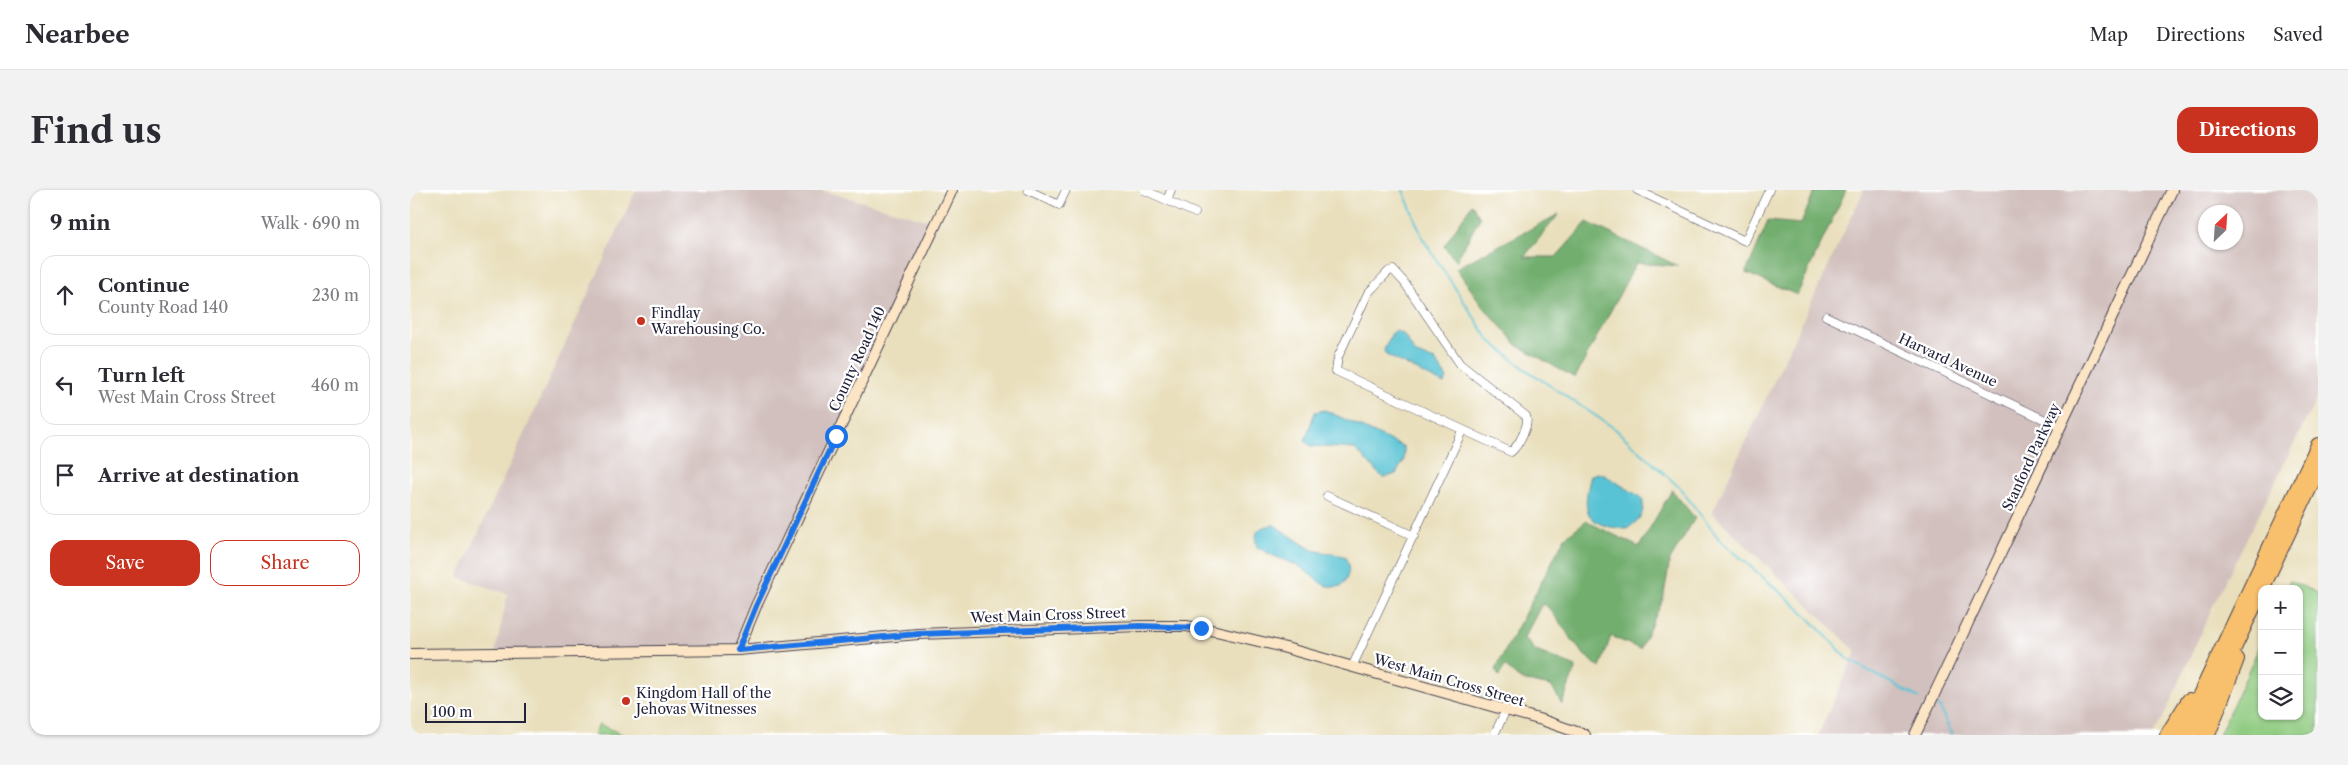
<!DOCTYPE html>
<html lang="en">
<head>
<meta charset="utf-8">
<style>
	body { margin:0; font-family:"Libre Caslon Text",serif; background:#f2f2f3; color:#2b2b33 }
	.controls { position:absolute; right:15px; bottom:15px; display:grid; overflow:hidden; border-radius:10px; box-shadow:0 1px 4px #0004 }
	.controls button { width:45px; height:45px; display:grid; place-items:center; padding:0; border:0; border-bottom:1px solid #e1e1e2; background:#fff; color:#2b2b33; font:25px sans-serif }
	.compass { position:absolute; left:1788px; top:15px; width:45px; height:45px; border-radius:50%; background:#fff; box-shadow:0 1px 4px #0004; rotate:25deg }
	.scale { position:absolute; left:15px; bottom:12px; width:101px; box-sizing:border-box; padding-left:5px; border:2px solid #22223b; border-top:0; font-size:14px; line-height:18px; white-space:nowrap; color:#22223b; -webkit-text-stroke:4px #fff; paint-order:stroke }
	.stop { position:absolute; width:15px; height:15px; margin:-11px; border:4px solid #1a73e8; border-radius:50%; background:#fff }
	.stop.end { background:#1a73e8; border-color:#fff; box-shadow:0 1px 5px #0008 }
	.list { margin:0; padding:0; list-style:none }
	h2 { display:flex; justify-content:space-between; align-items:center; height:65px; margin:0; padding:0 20px; font-size:21px }
	h2 small { font-size:16px; font-weight:400; color:#7c7c81 }
	.list li { display:grid; grid-template-columns:32px 1fr auto; gap:15px; align-items:center; box-sizing:border-box; height:80px; margin:0 10px 10px; padding:0 10px; border:1px solid #e1e1e2; border-radius:15px }
	.list b { display:block; font-size:19px; white-space:nowrap }
	.list p { margin:0; font-size:16px; white-space:nowrap; color:#7c7c81 }
	.list em { font-size:16px; font-style:normal; color:#7c7c81 }
	.actions { display:flex; gap:10px; padding:15px 20px }
	.actions a { flex:1; padding:11px 0; border:1px solid #c8321e; border-radius:15px; text-align:center; font-size:18px; color:#c8321e }
	.actions .main { background:#c8321e; color:#fff }
	.icon { flex:none; width:28px; height:28px; fill:none; stroke:currentColor; stroke-width:2; stroke-linecap:round; stroke-linejoin:round }
	.map { position:relative; flex:none; width:1908px; height:545px; overflow:hidden; border-radius:15px }
	header { display:flex; align-items:center; gap:30px; box-sizing:border-box; height:70px; padding:0 25px; background:#fff; border-bottom:1px solid #e1e1e2 }
	header strong { font-size:24px }
	nav { display:flex; gap:28px; margin-inline-start:auto; font-size:18px }
	.intro { display:flex; align-items:center; justify-content:space-between; box-sizing:border-box; height:120px; padding:0 30px }
	h1 { margin:0; font-size:35px }
	.button { padding:12px 22px; border-radius:15px; background:#c8321e; color:#fff; font-size:18px; font-weight:700 }
	main { display:flex; gap:30px; padding:0 30px }
	aside { flex:1; background:#fff; border-radius:15px; box-shadow:0 1px 4px #0004 }
	.map>svg:first-child { display:block }
</style>
</head>
<body>
<header>
<strong>Nearbee</strong>
<nav><a>Map</a><a>Directions</a><a>Saved</a></nav>
</header>
<div class="intro"><h1>Find us</h1><a class="button">Directions</a></div>
<main>
<aside>
<h2>9 min<small>Walk · 690 m</small></h2>
<ul class="list">
<li><svg class="icon" aria-label="ahead" viewBox="0 0 24 24"><path d="M12 20V5M6 11l6-6 6 6"/></svg><div><b>Continue</b><p>County Road 140</p></div><em>230 m</em></li>
<li><svg class="icon" aria-label="left" viewBox="0 0 24 24"><path d="M17 20v-9H6M10 6l-5 5 5 5"/></svg><div><b>Turn left</b><p>West Main Cross Street</p></div><em>460 m</em></li>
<li><svg class="icon" aria-label="arrive" viewBox="0 0 24 24"><path d="M6 21V4h12l-3 4 3 4H6"/></svg><div><b>Arrive at destination</b></div></li>
</ul>
<div class="actions"><a class="main">Save</a><a>Share</a></div>
</aside>
<div class="map">
<svg width="1908" height="545" viewBox="0 0 1908 545">
	<rect width="100%" height="100%" fill="#fff"/>
	<filter id="ink" filterUnits="userSpaceOnUse"><feTurbulence type="fractalNoise" baseFrequency=".02" numOctaves="2"/><feDisplacementMap in="SourceGraphic" scale="10" xChannelSelector="R" yChannelSelector="G"/><feConvolveMatrix kernelMatrix="1 2 1 2 8 2 1 2 1" color-interpolation-filters="sRGB"/></filter>
	<filter id="wash" filterUnits="userSpaceOnUse"><feTurbulence type="fractalNoise" baseFrequency=".0096" numOctaves="4" result="noise"/><feDisplacementMap in="SourceGraphic" scale="20" xChannelSelector="R" yChannelSelector="G"/><feGaussianBlur stdDeviation="1.12" result="paint"/><feColorMatrix in="noise" values="0 0 0 0 0 0 0 0 0 0 0 0 0 0 0 0 0 1.4 0 .05"/><feComposite in="paint" operator="in"/></filter>
	<g filter="url(#wash)">
		<rect width="100%" height="100%" fill="#e9dfbc"/>
		<path fill="#d1c0bd" fill-rule="evenodd" d="M226,0H411L527,33L328,460L85,462L98,404L48,387Z
			M1454,0H1908V206L1802,418L1753,528L1743,545H1408L1446,461L1302,323ZM1796,22H1826V52H1796Z"/>
		<path fill="#8eca7f" stroke="#58765d" d="M1880,391L1908,403V545H1809L1852,451V526H1889V399H1876Z
			M189,534L193,536L214,545H184Z"/>
		<path fill="#72ae6e" stroke="#4a6854" d="M1405,0H1436L1387,105L1336,83L1358,31L1391,34Z
			M1062,14L1070,28L1046,71L1034,56Z
			M1149,24L1114,67H1146L1177,32L1268,76L1226,73L1165,188L1107,155L1071,114L1046,78Z
			M1262,300L1285,328L1260,370L1253,410L1230,459L1201,446L1190,478L1172,463L1139,418L1132,414L1114,448L1126,461L1166,477L1152,514L1141,496L1111,490L1095,476L1089,486L1085,480L1155,347L1176,331L1229,357Z"/>
		<path fill="#59c3d4" stroke="#3e7288" d="M986,141L993,144L1006,164L1025,170L1037,188L1034,194L976,165L974,160L982,143Z
			M915,220L994,257V270L986,284L973,288L945,259L901,256L895,251L905,222Z
			M1186,283L1193,284L1232,308C1236,324 1229,330 1217,339C1177,336 1170,324 1181,286Z
			M864,335L902,360L934,366C941,375 940,387 931,396C912,401 905,386 890,377C876,370 861,366 847,357C843,342 849,336 864,335Z"/>
		<g fill="none" stroke-linecap="round" stroke-linejoin="round">
			<path stroke="#59c3d4" stroke-width="2" d="M993,0L1013,49L1079,150L1115,179L1204,238L1269,297L1310,350L1392,421L1439,470L1509,508
				M1527,516L1530,518L1542,545"/>
		</g>
	</g>
	<g filter="url(#ink)">
		<g fill="none" stroke-linecap="round" stroke-linejoin="round">
			<defs>
				<path id="street" d="M618,0L649,15L656,0
					M734,0L785,23
					M1227,0L1335,51L1359,0
					M757,10L761,0
					M983,80L994,92L1050,174L1116,226C1120,235 1108,256 1101,262L926,181L928,167L958,103L979,81Z
					M1416,126L1650,237
					M917,306L1004,346
					M942,477L1052,241
					M1084,545L1096,520"/>
				<path id="secondary" d="M328,460L346,416L542,0
					M0,464L328,460L508,444L730,436H776L806,441L865,455L1132,530L1175,545
					M1505,545L1762,0"/>
				<path id="highway" d="M1852,399L1908,280
					M1757,545L1779,510
					M1771,545L1908,255
					M1783,545L1852,399
					M1798,545L1827,469"/>
			</defs>
			<use href="#street" stroke="#403e4e" stroke-width="9"/>
			<use href="#secondary" stroke="#403e4e" stroke-width="12"/>
			<use href="#highway" stroke="#403e4e" stroke-width="16"/>
			<use href="#street" stroke="#fff" stroke-width="8"/>
			<use href="#secondary" stroke="#fce5c4" stroke-width="10"/>
			<use href="#highway" stroke="#f8bf6c" stroke-width="14"/>
		</g>
	</g>
	<g fill="none" stroke-linecap="round" stroke-linejoin="round" filter="url(#ink)">
		<path stroke="#1a73e8" stroke-width="6" d="M426,246L346,416L328,460L508,444L730,436L791,438"/>
	</g>
	<g fill="#c8321e" stroke="#fff" stroke-width="2">
		<circle cx="231" cy="131" r="5"/>
		<circle cx="216" cy="511" r="5"/>
	</g>
	<g text-anchor="middle" dominant-baseline="central" stroke-width="4.5" stroke-linejoin="round" paint-order="stroke">
		<g font-size="14" fill="#22223b" stroke="#fff" text-anchor="start">
			<text x="241" y="123">Findlay<tspan x="241" dy="16">Warehousing Co.</tspan></text>
			<text x="226" y="503">Kingdom Hall of the<tspan x="226" dy="16">Jehovas Witnesses</tspan></text>
		</g>
		<g font-size="14" fill="#22223b" stroke="#fff">
			<text transform="translate(447 169) rotate(-65)">County Road 140</text>
			<text transform="translate(1538 170) rotate(25)">Harvard Avenue</text>
			<text transform="translate(1621 267) rotate(-65)">Stanford Parkway</text>
			<text transform="translate(638 425) rotate(-2)">West Main Cross Street</text>
			<text transform="translate(1039 490) rotate(16)">West Main Cross Street</text>
		</g>
	</g>
</svg>
<div class="controls">
<button>+</button>
<button>−</button>
<button><svg class="icon" aria-label="layers" viewBox="0 0 24 24"><path d="M12 4l9 5-9 5-9-5zM3 14l9 5 9-5"/></svg></button>
</div>
<svg class="compass" viewBox="-18 -18 36 36"><path d="M0-13l5 13h-10z" fill="#e53935"/><path d="M0 13l5-13h-10z" fill="#7c7c81"/></svg>
<div class="scale">100 m</div>
<div class="stop" style="left:426px;top:246px"></div>
<div class="stop end" style="left:791px;top:438px"></div>
</div>
</main>
</body>
</html>
